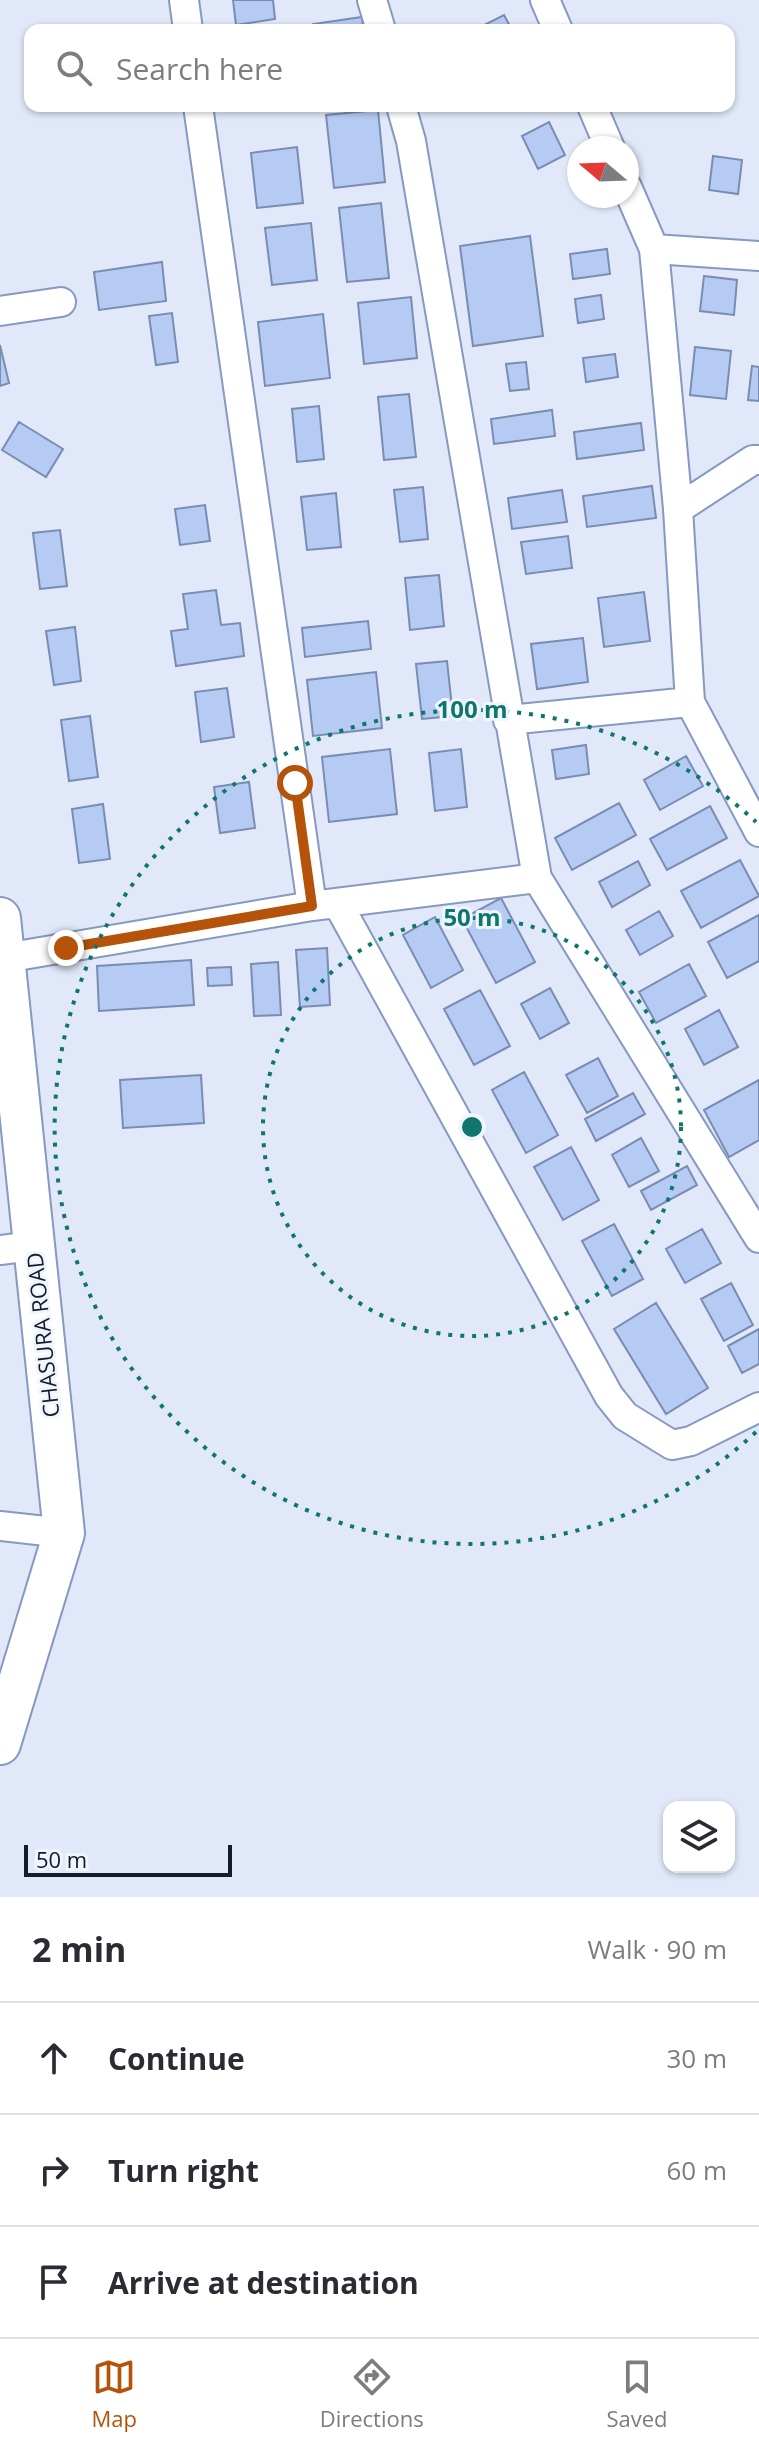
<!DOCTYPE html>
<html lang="en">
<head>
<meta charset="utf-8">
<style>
	body { margin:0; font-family:"Open Sans",sans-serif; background:#f7f7f7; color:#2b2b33 }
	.controls { position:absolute; right:24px; bottom:24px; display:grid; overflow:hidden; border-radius:16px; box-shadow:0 2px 6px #0004 }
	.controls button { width:72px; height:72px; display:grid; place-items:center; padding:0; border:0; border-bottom:2px solid #e1e1e2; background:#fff; color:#2b2b33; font:40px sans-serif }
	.compass { position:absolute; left:567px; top:136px; width:72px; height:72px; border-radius:50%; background:#fff; box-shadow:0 2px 6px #0004; rotate:289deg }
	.scale { position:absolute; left:24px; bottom:20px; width:208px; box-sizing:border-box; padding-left:8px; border:4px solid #141b2a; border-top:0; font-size:22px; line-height:28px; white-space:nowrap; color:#141b2a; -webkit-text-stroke:6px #f1f5fe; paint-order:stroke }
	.stop { position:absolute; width:24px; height:24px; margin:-18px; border:6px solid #b45309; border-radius:50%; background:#fff }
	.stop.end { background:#b45309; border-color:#fff; box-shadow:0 2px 8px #0008 }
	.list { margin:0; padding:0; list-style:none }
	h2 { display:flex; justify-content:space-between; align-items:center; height:104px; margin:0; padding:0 32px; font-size:34px }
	h2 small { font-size:26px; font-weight:400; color:#7c7c81 }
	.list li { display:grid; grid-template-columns:52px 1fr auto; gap:24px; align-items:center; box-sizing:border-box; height:112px; padding:0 32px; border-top:2px solid #e1e1e2 }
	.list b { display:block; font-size:30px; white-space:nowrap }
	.list em { font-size:26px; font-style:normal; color:#7c7c81 }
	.icon { flex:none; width:44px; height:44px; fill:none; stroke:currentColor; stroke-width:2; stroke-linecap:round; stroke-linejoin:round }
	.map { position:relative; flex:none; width:759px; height:1897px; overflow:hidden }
	.search { position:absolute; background:#fff; box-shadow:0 2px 6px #0004; left:24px; right:24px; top:24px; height:88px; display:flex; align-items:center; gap:20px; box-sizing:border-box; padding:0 28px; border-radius:16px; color:#7c7c81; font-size:30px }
	.sheet { height:440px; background:#fff }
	nav { display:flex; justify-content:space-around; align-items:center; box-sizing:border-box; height:112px; border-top:2px solid #e1e1e2; background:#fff; font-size:22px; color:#7c7c81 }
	nav a { display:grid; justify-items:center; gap:4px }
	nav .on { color:#b45309 }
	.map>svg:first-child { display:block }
</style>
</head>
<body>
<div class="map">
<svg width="759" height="1897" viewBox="0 0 759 1897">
	<rect width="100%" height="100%" fill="#e0e8f9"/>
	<path fill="#b6cbf4" stroke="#798cb2" stroke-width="2" d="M233,0H273L275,19L236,25Z
		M504,15L512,30H476V29Z
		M362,17L363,30H313V24Z
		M378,110L385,182L334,188L326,115Z
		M549,122L565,155L538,169L522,136Z
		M297,147L303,203L257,208L251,153Z
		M713,156L742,160L738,194L709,190Z
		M381,203L389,278L347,282L339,208Z
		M311,223L317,280L272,285L265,228Z
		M530,236L543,336L473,346L460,246Z
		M607,249L610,274L573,279L570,254Z
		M162,262L166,301L99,310L94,272Z
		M704,276L737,280L734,315L700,311Z
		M601,295L604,319L578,323L575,299Z
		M411,297L417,358L364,364L358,303Z
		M172,313L178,362L156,365L149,316Z
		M323,314L330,378L265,386L258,322Z
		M0,345L9,383L0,386Z
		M695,347L731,351L726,399L690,395Z
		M615,354L618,377L586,382L583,358Z
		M526,362L529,389L510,391L506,364Z
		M752,366L759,367V401L748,400Z
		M409,394L416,457L384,460L378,397Z
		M319,406L324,459L297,462L292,409Z
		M552,410L555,436L494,444L491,419Z
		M19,422L63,449L46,477L2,450Z
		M641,423L644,450L577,459L574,432Z
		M652,486L656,518L587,527L583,496Z
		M423,487L428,539L400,542L394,490Z
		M562,490L567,522L512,529L508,498Z
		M336,493L341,547L307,550L301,497Z
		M205,505L210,541L180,545L175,509Z
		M60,530L67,586L40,589L33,533Z
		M568,536L572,568L526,574L521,542Z
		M439,575L444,626L410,630L405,578Z
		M216,590L221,625L240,623L244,656L176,666L171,631L188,629L183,594Z
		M644,592L650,641L604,647L598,598Z
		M368,621L371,649L305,657L302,628Z
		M75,627L81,681L54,685L46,631Z
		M583,638L588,682L537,689L531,644Z
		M447,661L453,716L422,719L416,664Z
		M376,672L382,728L313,736L307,680Z
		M227,688L234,737L201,742L195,692Z
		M90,716L98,777L69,781L61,720Z
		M586,745L589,774L556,779L552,750Z
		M390,749L397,814L329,822L322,757Z
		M461,749L467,807L435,811L429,753Z
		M686,756L703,786L660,810L644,780Z
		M249,782L255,828L220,833L214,787Z
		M619,803L636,835L572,870L555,838Z
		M103,804L110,859L79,863L72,809Z
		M710,806L727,838L667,870L650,839Z
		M740,860L759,896L701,928L681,891Z
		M638,861L650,885L612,907L599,882Z
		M501,898L535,962L496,983L462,919Z
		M659,911L673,936L640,955L626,930Z
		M759,915V961L727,978L708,942Z
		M435,917L463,970L431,988L403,935Z
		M327,948L330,1005L300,1007L296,950Z
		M191,960L194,1005L99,1011L97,966Z
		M278,962L281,1015L254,1016L251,964Z
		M689,964L706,996L656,1023L639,992Z
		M231,967L232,985L208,986L207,968Z
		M550,988L569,1023L540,1039L521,1004Z
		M480,990L510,1046L474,1065L444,1009Z
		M719,1010L738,1047L704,1065L685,1029Z
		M598,1058L618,1096L587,1113L566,1075Z
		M524,1072L558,1135L526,1153L492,1090Z
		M201,1075L204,1123L123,1128L120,1080Z
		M759,1080V1140L729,1157L704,1110Z
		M633,1093L645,1114L596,1141L585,1119Z
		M641,1138L659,1171L629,1187L612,1155Z
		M571,1147L599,1200L563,1220L534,1167Z
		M687,1166L697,1185L651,1210L641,1191Z
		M614,1224L643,1279L612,1296L582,1241Z
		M702,1229L721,1263L685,1283L666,1249Z
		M731,1283L753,1325L724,1341L701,1299Z
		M656,1303L708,1388L666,1414L614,1329Z
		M759,1329V1364L742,1373L728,1346Z"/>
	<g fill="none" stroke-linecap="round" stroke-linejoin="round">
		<defs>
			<path id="street" d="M184,0L188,30
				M372,0L381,30
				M545,0L558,30
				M198,106L312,906
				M592,106L610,148
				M654,249L759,256
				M0,311L61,302
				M678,509L753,460H759
				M690,702L759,832
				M508,720L690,702L678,509L654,249L627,187
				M537,878L759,1238
				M338,904L609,1396L625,1416L672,1445L691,1441L759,1407
				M5,958L312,906L537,878L411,141L401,106
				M0,1250L32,1246
				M0,1526L64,1533"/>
			<path id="secondary" d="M0,918L64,1533L0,1744"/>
		</defs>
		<use href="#street" stroke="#8699c0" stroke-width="32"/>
		<use href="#secondary" stroke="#8699c0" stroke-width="44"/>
		<use href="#street" stroke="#fff" stroke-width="28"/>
		<use href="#secondary" stroke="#fff" stroke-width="40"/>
	</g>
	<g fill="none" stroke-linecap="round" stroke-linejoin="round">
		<path stroke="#b45309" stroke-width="10" d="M66,948L312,906L295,783"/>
	</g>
	<g fill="none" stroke="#0f766e" stroke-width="4" stroke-dasharray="4 8">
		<circle cx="472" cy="1127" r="209"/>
		<path d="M756 1432A417 417 0 1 1 756 822"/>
	</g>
	<g text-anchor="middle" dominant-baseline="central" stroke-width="6" stroke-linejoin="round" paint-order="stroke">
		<g font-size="22" fill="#141b2a" stroke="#f1f5fe">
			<text transform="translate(42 1335) rotate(-96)">CHASURA ROAD</text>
		</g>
	</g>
	<circle cx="472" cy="1127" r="12" fill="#0f766e" stroke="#f1f5fe" stroke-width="4"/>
	<g font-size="24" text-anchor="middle" font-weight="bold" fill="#0f766e" stroke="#f1f5fe" stroke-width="6" stroke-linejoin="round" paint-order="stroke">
		<text x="472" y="718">100 m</text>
		<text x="472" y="926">50 m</text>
	</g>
</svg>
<div class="controls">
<button><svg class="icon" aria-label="layers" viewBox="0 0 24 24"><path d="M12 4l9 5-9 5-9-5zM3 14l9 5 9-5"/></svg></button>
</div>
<svg class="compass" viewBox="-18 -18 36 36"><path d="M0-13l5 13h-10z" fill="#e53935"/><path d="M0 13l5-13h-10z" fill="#7c7c81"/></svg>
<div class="scale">50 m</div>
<div class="stop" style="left:295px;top:783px"></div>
<div class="stop end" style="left:66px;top:948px"></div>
<div class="search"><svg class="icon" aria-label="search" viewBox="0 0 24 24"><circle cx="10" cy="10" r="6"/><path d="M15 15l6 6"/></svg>Search here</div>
</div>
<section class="sheet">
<h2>2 min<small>Walk · 90 m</small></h2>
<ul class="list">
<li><svg class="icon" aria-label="ahead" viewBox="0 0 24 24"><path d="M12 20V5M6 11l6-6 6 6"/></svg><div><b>Continue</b></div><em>30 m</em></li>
<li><svg class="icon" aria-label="right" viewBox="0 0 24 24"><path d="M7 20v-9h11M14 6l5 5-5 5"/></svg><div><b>Turn right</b></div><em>60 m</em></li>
<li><svg class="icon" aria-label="arrive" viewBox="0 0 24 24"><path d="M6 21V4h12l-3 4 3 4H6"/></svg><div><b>Arrive at destination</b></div></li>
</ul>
</section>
<nav>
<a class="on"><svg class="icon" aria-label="map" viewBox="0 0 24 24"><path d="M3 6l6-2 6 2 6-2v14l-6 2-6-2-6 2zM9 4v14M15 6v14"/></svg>Map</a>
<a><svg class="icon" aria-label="directions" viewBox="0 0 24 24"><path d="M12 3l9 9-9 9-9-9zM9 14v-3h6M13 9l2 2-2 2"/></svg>Directions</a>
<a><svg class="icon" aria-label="saved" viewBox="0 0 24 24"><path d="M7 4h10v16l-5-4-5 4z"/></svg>Saved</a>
</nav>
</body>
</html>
